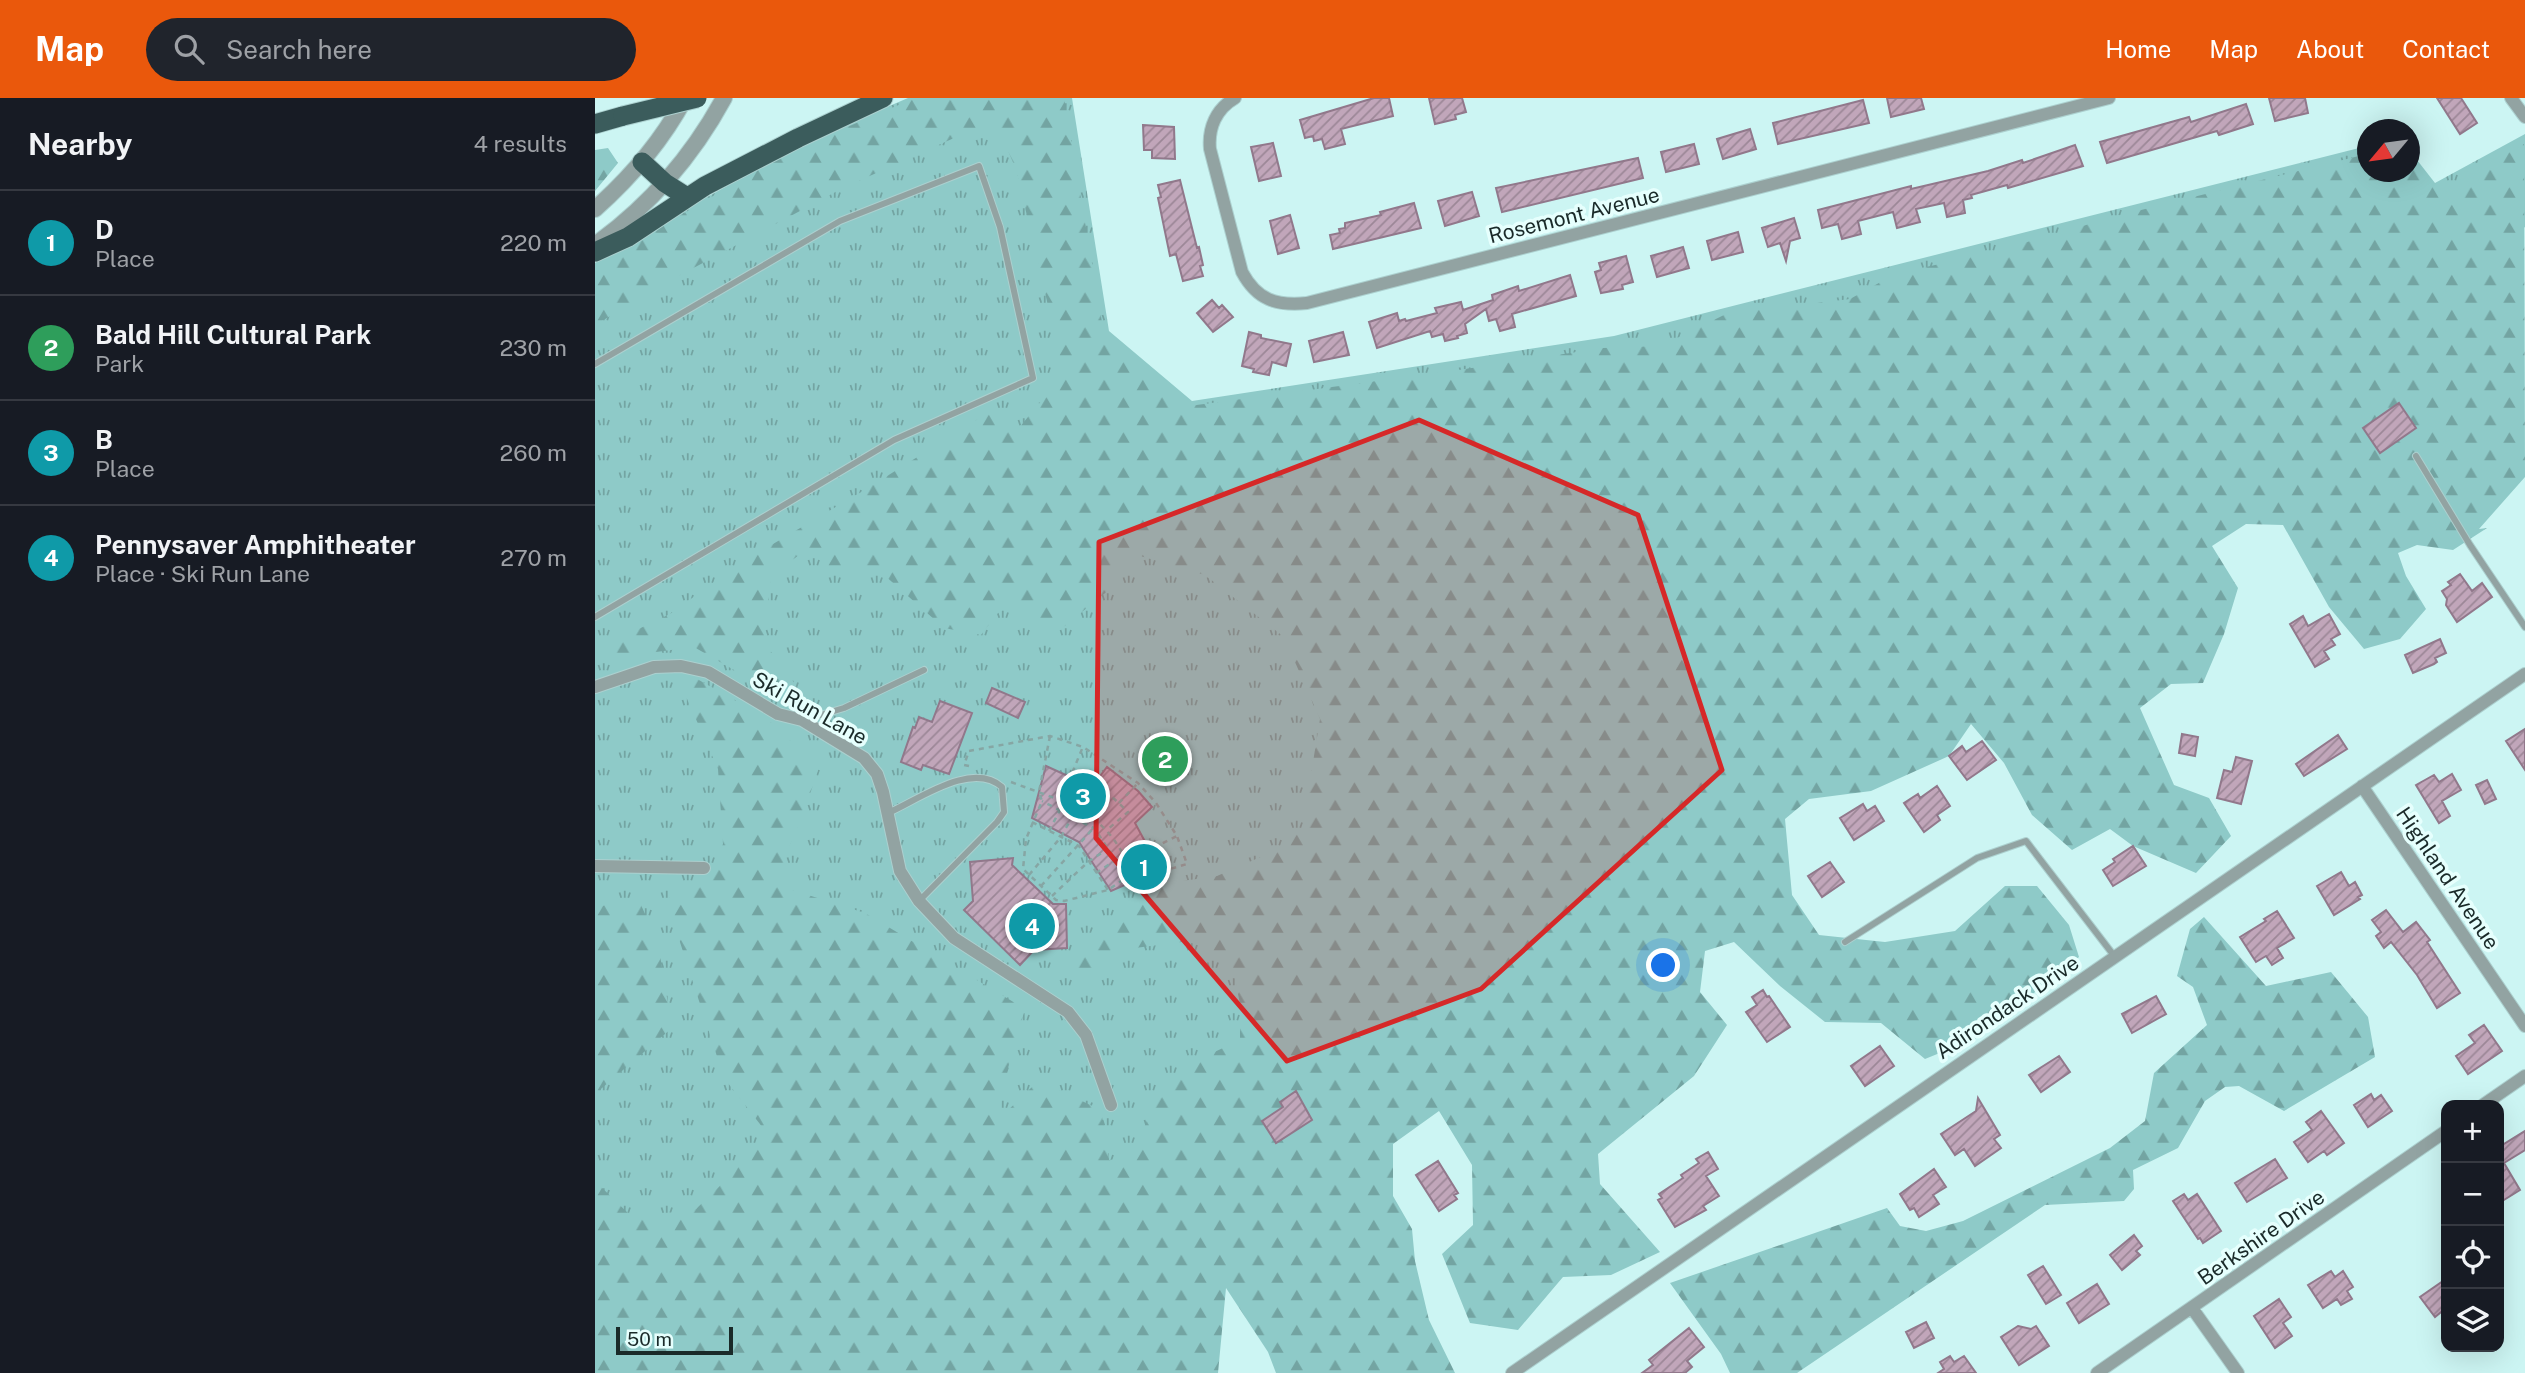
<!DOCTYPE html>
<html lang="en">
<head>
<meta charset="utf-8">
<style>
	body { margin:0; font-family:"Public Sans",sans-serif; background:#20242c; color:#f1f3f6 }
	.controls { position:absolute; right:21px; bottom:21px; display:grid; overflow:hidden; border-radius:14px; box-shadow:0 7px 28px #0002 }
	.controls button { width:63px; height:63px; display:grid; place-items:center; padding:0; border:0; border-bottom:2px solid #363941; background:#171b24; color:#f1f3f6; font:35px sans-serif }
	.compass { position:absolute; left:1762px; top:21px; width:63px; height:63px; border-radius:50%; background:#171b24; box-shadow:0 7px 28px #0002; rotate:241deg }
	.scale { position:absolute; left:21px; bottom:18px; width:117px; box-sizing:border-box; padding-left:7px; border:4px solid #1a2a29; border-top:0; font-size:19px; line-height:24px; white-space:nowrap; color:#1a2a29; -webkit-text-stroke:5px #e6fffd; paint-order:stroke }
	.you { position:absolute; left:1069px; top:868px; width:24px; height:24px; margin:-18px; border:5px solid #fff; border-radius:50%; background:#1a73e8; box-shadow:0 0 0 10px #1a73e833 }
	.badge { display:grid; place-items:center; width:46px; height:46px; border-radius:50%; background:#ea580c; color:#fff; font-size:23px; font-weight:700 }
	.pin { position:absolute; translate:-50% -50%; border:4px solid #fff; box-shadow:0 2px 7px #0006 }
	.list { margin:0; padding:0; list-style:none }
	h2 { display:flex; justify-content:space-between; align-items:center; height:91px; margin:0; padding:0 28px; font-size:30px }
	h2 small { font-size:23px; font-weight:400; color:#9ea1a6 }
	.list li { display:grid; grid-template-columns:46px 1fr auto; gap:21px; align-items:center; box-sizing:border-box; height:105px; padding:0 28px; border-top:2px solid #363941 }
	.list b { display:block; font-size:26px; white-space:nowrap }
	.list p { margin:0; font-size:23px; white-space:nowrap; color:#9ea1a6 }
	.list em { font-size:23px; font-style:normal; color:#9ea1a6 }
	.icon { flex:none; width:38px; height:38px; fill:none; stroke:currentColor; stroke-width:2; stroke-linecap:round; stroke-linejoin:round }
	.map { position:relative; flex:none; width:1930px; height:1275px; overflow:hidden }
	header { display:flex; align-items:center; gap:42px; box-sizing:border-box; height:98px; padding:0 35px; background:#ea580c; color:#fff }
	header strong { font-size:33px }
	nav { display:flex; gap:38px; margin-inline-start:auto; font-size:24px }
	.search { width:490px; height:63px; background:#20242c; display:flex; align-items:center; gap:18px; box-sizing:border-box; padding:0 24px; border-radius:38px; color:#9ea1a6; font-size:26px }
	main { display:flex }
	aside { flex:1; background:#171b24 }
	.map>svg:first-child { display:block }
</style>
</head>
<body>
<header>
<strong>Map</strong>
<div class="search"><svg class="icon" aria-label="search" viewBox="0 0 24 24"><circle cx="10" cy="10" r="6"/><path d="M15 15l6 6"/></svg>Search here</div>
<nav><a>Home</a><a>Map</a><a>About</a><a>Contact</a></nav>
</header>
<main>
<aside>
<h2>Nearby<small>4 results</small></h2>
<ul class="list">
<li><span class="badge" style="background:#0f9aa8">1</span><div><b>D</b><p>Place</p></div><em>220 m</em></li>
<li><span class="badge" style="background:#2e9e5b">2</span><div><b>Bald Hill Cultural Park</b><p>Park</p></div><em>230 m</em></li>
<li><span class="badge" style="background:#0f9aa8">3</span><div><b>B</b><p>Place</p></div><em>260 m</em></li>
<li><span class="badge" style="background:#0f9aa8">4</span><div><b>Pennysaver Amphitheater</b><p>Place · Ski Run Lane</p></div><em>270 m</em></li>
</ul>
</aside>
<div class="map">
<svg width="1930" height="1275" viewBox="0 0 1930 1275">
	<defs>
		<pattern id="grass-tufts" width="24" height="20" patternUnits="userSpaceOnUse" patternTransform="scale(1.75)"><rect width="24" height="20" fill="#8ecac8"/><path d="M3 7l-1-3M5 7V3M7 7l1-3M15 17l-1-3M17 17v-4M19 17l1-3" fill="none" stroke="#73a4a2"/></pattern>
		<pattern id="forest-firs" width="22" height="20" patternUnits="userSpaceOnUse" patternTransform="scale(1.75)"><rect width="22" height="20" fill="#8ecac8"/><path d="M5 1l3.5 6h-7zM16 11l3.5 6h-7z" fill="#73a4a2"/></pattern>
		<pattern id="building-hatch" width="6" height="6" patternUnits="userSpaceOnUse" patternTransform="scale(1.75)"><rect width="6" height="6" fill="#c1a6ba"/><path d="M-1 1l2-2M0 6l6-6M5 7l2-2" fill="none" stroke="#9c8797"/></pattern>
	</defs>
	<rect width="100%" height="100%" fill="#ccf5f3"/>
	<path fill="url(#grass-tufts)" d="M313,0H477L514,233L597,303L1019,238L1772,48V74H1814L1815,53L1840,85L1930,36V129L420,1144L0,1275V165C101,103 203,46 313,0Z"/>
	<path fill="url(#forest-firs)" d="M320,0H469L509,236L594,308L857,273L1008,250L1066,248L1131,216L1255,201L1300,176L1398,154L1522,118L1772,56V74H1814L1815,61L1830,82L1846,94L1909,55L1929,46L1930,379L1884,431L1892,430L1858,452L1822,447L1803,455L1811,478L1831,511L1805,541L1769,551L1734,509L1688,427L1651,426L1617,448L1643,490L1629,536L1608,585L1576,586L1545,610L1579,687L1614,700L1636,738L1601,775L1538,748L1515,731L1477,752L1437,717L1409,665L1376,626L1354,658L1276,693L1214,701L1190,721L1197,797L1224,837L1290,844L1360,833L1410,788H1442L1474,827L1484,859L1384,939L1330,961L1286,925L1230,924L1185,888L1139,844L1110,853L1105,894L1132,927L1099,978L1003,1056L1005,1086L1065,1154L1016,1177L968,1179L923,1232L875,1225L847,1156L878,1127L877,1067L844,1013L798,1046V1098L817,1131L820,1163L834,1222L860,1275H681L673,1254L631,1190L623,1275H0V1083L38,1120L101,1111L129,1084L144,1063L172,1035L129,980L83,838L73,794L113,781L128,746L123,671L89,594L95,577L171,620L224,669L206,723L188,761L194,791L270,815L430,911L411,977L403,1022L437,989L453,987L506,1012L514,1062L538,1059L560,1001L613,957L645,942V906L637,866L595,843L532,851L474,881L495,835L534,804L574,785L622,778L677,754L707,732L725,621L689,539L610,477L542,457L524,469L520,487L455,540L415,506L402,516L386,537L349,530L288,476L232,468L212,451L176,478L169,544L200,586L183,604L146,576L99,549L15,560L10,547L75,516L144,466L273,390L394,314L419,336L447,302L467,267L421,71L405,35L379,31L248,90L76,182L0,227V168L189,56Z
		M13,50L23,65L0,93V52Z
		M42,798L63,845L77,930L0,996V810Z
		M1609,819L1671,888L1736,874L1773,919L1780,959L1689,1013L1644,988L1630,989L1610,1003L1583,1050L1538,1072L1539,1091L1529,1103L1450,1107L1202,1275H1135L1126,1256L1075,1185L1292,1110L1305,1128L1331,1133L1368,1123L1515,1050L1550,1023L1559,975L1612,927L1598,889L1582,878L1595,831Z"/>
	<path fill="url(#building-hatch)" stroke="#91788b" stroke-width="2" d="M779,0H794L798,18L746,31L750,46L730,51L727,41L719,43L718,38L710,40L705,22Z
		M834,0H867L871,14L860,17L861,21L840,26Z
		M1292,0H1326L1329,11L1296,19Z
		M1674,0H1710L1713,15L1680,23Z
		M1842,0H1866L1882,25L1865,36Z
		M1268,2L1274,25L1183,46L1178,25Z
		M1651,6L1658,26L1624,37L1622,33L1512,65L1505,44L1594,19L1596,24Z
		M548,27L579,29L580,61L557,60V52H549Z
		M1155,31L1161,51L1128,61L1122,41Z
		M678,45L686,78L664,83L656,49Z
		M1099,46L1104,66L1071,74L1066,54Z
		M1480,47L1488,68L1413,90L1412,87L1376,97L1377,100L1368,102L1370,115L1352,119L1349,105L1321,111L1325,124L1302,130L1298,114L1263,123L1266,136L1247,141L1243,126L1227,130L1223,112L1316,88V91L1393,73L1427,62L1428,65Z
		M1043,60L1048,80L907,114L901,90Z
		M585,82L602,150L604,149L608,167L605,168L608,178L588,183L581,156L575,158L563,100L566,99L563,87Z
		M877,94L884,118L850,128L843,103Z
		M819,105L826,130L738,151L735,137L745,135L744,131L750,130V125L786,117L785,114Z
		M695,117L704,150L683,156L675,123Z
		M1199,120L1205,140L1195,143L1191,163L1185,145L1173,149L1167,130Z
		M1143,134L1148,154L1117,162L1112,143Z
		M1088,149L1094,170L1062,179L1056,158Z
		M1031,158L1038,184L1027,187L1028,191L1006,195L1000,174L1006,172L1004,165Z
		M975,177L981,198L917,216L920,229L905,233L901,221L894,223L891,211L870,226L872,235L862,238L863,240L850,243L848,236L837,239L835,233L782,250L774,224L802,215L804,223L810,221L811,223L842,215L840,210L866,204L868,212L898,202L897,197L923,188L924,193Z
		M617,202L624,210L627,207L638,219L618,234L602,215Z
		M654,234L666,237V240L696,246L691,268L677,264L674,277L658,274L659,271L647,268Z
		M748,234L754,257L719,264L714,243Z
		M1804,305L1821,330L1785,355L1768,330Z
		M1865,476L1877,493L1887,485L1897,499L1862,524L1851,507L1852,501L1847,493L1856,487L1853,484Z
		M1734,516L1745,536L1736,541L1740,547L1729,553L1734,561L1720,569L1695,526L1708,518L1713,528Z
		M1845,541L1851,555L1840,560L1842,564L1839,566L1818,575L1810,557Z
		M397,590L430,604L423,620L391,605Z
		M345,603L377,615L354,676L328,667L326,672L306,664L318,629L320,630L324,619L337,624Z
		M1930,631V672L1911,643Z
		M1587,636L1603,639L1600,658L1584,655Z
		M1743,637L1752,651L1709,678L1701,666Z
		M1387,643L1401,662L1372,682L1354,658L1367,648L1371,654Z
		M1641,659L1657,663L1646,706L1622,700L1629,672L1637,674Z
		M451,668L497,689L512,669L543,693L557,709L540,725L555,753L562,774L531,784L532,786L516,793L484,744L437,720Z
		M1857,676L1866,692L1847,703L1855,718L1844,725L1821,687L1839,677L1844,684Z
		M1892,682L1901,701L1890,706L1881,687Z
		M1342,688L1355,708L1342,717L1345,722L1329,734L1309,705L1323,696L1325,700Z
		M1268,706L1272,713L1280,708L1289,723L1259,742L1245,720Z
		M1538,748L1551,768L1518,788L1508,772L1520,764L1518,761Z
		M418,760L417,767L458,806H471L472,850L439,852L425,867L369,812L378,803L375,764Z
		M1235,764L1249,784L1227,799L1213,778Z
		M1746,774L1754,788L1760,784L1767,797L1763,799L1765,801L1739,817L1722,788Z
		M1791,812L1808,834L1821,824L1835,842L1832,844L1865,895L1842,910L1822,877L1796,844L1789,850L1781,838L1786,834L1777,822Z
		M1682,813L1699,840L1682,850L1688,860L1677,867L1671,858L1661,864L1645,839L1671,823L1669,821Z
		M1168,892L1172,899L1174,898L1195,929L1172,944L1151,914L1162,907L1157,899Z
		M1561,898L1571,916L1537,935L1527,916Z
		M1889,927L1907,953L1873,976L1861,958L1880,945L1874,937Z
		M1285,948L1299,968L1270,988L1256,968Z
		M1464,958L1475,974L1446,994L1434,977Z
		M701,993L717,1022L681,1045L667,1023L688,1009L685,1004Z
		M1776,996L1779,1002L1786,997L1797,1013L1773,1029L1759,1007Z
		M1383,1000L1405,1037L1399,1041L1406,1050L1380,1068L1369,1051L1360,1057L1346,1036L1381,1013Z
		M1726,1013L1749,1045L1732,1057L1729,1053L1713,1064L1699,1044L1717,1032L1711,1024Z
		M1930,1033V1052L1909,1065L1925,1092L1904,1105V1049Z
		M1113,1054L1123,1071L1111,1078L1124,1098L1108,1108L1111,1112L1080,1129L1063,1102L1067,1100L1064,1096L1088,1080L1086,1077L1104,1065L1101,1061Z
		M1680,1061L1692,1080L1652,1104L1640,1085Z
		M843,1063L863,1095L859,1097L862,1101L844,1113L821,1077Z
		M1339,1071L1351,1089L1338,1097L1344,1106L1324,1119L1319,1110L1315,1112L1305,1096Z
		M1589,1096L1593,1102L1602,1096L1626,1133L1608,1145L1605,1140L1603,1141L1578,1103Z
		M1539,1137L1547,1148L1541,1153L1545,1157L1527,1172L1515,1157Z
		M1448,1168L1466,1197L1451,1206L1433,1177Z
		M1736,1173L1740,1179L1748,1173L1758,1189L1752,1193L1757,1201L1746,1207L1742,1201L1728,1210L1713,1187Z
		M1851,1181V1210L1840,1219L1825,1199Z
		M1502,1186L1514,1206L1484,1225L1472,1205Z
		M1684,1201L1696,1219L1688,1225L1697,1238L1680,1250L1659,1218Z
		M1331,1224L1339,1240L1319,1250L1311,1234Z
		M1423,1228L1436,1231L1441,1228L1454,1248L1424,1267L1406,1239Z
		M1094,1230L1109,1249L1092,1263L1097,1269L1090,1275H1047L1058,1267L1054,1262Z
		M1355,1258L1359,1264L1369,1258L1381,1275H1343L1349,1271L1345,1264Z"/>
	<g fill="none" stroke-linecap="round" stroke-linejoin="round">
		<defs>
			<path id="service" d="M0,266L245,123L384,68L405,129L438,280L299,342L0,519
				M1821,358L1875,447L1930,529
				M209,622L249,610L329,572
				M293,715C323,702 377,662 407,689L409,714L402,724L324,803
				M1250,844L1382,760L1431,743L1520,859"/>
			<path id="minor" d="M640,0C621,11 613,30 615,51L647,174C662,202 681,208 712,205L1514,0
				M1916,0L1930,19
				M0,589L59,569L86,568L113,574L183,616L207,622L269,660L282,676L288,694L305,773L324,803L359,840L473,914L491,937L516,1007
				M1767,688L1930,928
				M0,768L109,770
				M1888,1007L1930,978
				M1597,1210L1643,1275
				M917,1275L1930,576
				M1502,1275L1851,1033"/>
			<path id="tertiary" d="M0,111C36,79 67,43 90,0
				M0,147C54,108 97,59 129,0"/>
			<path id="trunk" d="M0,26L28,18
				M47,64L70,85L92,99
				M0,154L33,139L110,88L203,40L288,0"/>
		</defs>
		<use href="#service" stroke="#acd0cf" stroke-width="8"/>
		<use href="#minor" stroke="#acd0cf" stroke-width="14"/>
		<use href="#tertiary" stroke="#acd0cf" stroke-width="18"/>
		<use href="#trunk" stroke="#acd0cf" stroke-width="21"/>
		<path stroke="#86a6a4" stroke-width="2.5" stroke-dasharray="5 5" stroke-linecap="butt" d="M455,638L444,694L447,703L431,741L428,771L461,802L469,803L513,792L532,779
			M374,668L369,667L374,653L455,638L488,649L543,685L561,705L582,738L592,766L534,783L500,731L447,703
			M416,684C477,707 515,714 539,781
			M466,702L487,651
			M524,705L543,685
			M495,719L511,693L533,714L512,732
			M437,724L484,748L513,792
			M454,733L465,712
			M532,763L582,738
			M501,775L521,762
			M434,777L466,739L477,719
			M446,788L504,724
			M457,798L494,763L513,751"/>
		<use href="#service" stroke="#92a3a2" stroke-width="6"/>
		<use href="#minor" stroke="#92a3a2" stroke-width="12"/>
		<use href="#tertiary" stroke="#92a3a2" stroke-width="16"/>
		<use href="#trunk" stroke="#3b5c5c" stroke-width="19"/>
		<defs>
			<path id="trunk-bridge" d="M28,18L102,0"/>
		</defs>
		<use href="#trunk-bridge" stroke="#acd0cf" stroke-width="21" stroke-linecap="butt"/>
		<use href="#trunk-bridge" stroke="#3b5c5c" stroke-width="19"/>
	</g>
	<path fill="#d62828" fill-opacity="0.2" stroke="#d62828" stroke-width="5" stroke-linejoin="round" d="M824,322L1043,417L1127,672L886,891L692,963L501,740L504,444Z"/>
	<g text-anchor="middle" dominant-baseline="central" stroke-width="7" stroke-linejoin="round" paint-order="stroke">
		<g font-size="21" fill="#1a2a29" stroke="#e6fffd">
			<text transform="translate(979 117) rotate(-14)">Rosemont Avenue</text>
			<text transform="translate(215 610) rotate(29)">Ski Run Lane</text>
			<text transform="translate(1853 780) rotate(56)">Highland Avenue</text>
			<text transform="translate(1412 909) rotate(-34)">Adirondack Drive</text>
			<text transform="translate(1666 1139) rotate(-35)">Berkshire Drive</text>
		</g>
	</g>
</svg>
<div class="controls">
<button>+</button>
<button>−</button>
<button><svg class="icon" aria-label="locate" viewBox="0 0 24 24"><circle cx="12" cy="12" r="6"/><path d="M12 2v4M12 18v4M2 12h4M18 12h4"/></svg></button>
<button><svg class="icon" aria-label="layers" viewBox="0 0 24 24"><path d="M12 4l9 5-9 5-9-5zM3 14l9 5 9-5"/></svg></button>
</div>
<svg class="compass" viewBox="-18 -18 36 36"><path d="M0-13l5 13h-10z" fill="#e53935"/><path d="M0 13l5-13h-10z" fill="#9ea1a6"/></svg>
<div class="scale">50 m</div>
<div class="you"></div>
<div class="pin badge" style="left:549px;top:769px;background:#0f9aa8">1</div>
<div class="pin badge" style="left:570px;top:661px;background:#2e9e5b">2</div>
<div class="pin badge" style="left:488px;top:698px;background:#0f9aa8">3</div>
<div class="pin badge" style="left:437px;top:828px;background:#0f9aa8">4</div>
</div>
</main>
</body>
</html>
